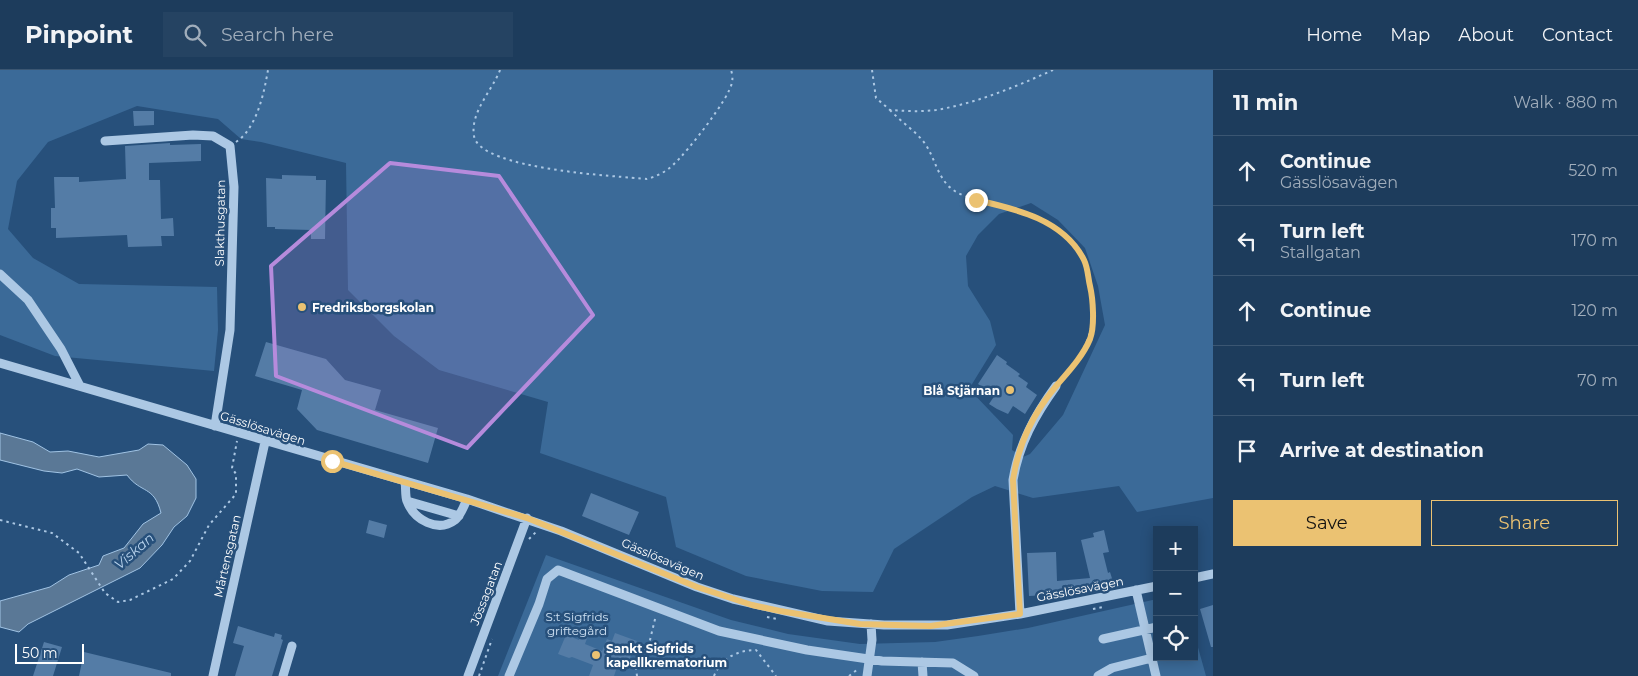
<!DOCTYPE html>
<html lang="en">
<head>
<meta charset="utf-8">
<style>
	body { margin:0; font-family:Montserrat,sans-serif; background:#254362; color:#f1f3f6 }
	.controls { position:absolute; right:15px; bottom:15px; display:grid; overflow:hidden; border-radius:0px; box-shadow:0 2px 12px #0003 }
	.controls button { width:45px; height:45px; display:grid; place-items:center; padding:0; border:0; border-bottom:1px solid #3b5672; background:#1d3c5c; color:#f1f3f6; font:25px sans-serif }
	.scale { position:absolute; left:15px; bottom:12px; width:69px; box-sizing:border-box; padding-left:5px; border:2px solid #fff; border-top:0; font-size:14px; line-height:18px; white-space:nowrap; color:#fff; -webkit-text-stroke:4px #27507b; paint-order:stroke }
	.stop { position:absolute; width:15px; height:15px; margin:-11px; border:4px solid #ebc272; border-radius:50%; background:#fff }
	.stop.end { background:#ebc272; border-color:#fff; box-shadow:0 1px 5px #0008 }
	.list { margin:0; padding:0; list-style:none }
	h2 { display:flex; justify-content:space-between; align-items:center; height:65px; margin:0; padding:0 20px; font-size:21px }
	h2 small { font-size:16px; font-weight:400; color:#a0adbb }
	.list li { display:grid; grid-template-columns:32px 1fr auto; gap:15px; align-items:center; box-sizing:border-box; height:70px; padding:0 20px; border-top:1px solid #3b5672 }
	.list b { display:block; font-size:19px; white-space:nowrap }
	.list p { margin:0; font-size:16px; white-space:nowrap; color:#a0adbb }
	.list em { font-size:16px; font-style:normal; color:#a0adbb }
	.actions { display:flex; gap:10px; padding:15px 20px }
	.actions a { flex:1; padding:11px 0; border:1px solid #ebc272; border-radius:0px; text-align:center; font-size:18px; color:#ebc272 }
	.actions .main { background:#ebc272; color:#111 }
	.icon { flex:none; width:28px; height:28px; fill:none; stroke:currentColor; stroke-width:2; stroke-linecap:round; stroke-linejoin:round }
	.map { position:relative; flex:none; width:1213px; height:606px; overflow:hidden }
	header { display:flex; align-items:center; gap:30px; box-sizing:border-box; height:70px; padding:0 25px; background:#1d3c5c; border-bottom:1px solid #3b5672 }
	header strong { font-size:24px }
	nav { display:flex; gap:28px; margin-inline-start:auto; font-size:18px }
	.search { width:350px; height:45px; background:#254362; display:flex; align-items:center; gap:12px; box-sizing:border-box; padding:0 18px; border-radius:0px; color:#a0adbb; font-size:19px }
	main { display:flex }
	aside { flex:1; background:#1d3c5c }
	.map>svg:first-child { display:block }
</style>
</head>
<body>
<header>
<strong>Pinpoint</strong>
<div class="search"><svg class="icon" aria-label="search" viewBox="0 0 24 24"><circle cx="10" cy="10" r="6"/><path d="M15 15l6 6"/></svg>Search here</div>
<nav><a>Home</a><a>Map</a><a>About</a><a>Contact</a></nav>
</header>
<main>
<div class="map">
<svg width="1213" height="606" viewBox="0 0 1213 606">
	<rect width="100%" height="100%" fill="#27507b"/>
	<path fill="#3b6a98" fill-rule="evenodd" d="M0,0H1213V428L1137,442L1119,416L1033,428L995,416L972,427L894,479L873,522L822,521L746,506L676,477L666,427L540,383L548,332L439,300L394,266L348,220L346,93L261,72L241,69L218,49L137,36L48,72L17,111L8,159L33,188L79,214L217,217L218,260L214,301L55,286L0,265ZM1031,133L1058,150L1085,178L1098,216L1105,255L1063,345L1030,384L1023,387L1012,380L1013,365L969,319L996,275L990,251L968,216L966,186L978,165L999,144Z
		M546,485L731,550L788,564L860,574L935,572L978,566L1028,558L1157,529V587H1194V563L1206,606H498Z"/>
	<path fill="#5a7896" stroke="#a0c3e4" d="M0,363L33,372L50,382L68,381L99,387L139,380L148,374L163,375L187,395L196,409V428L187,446L174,457L162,475L140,498L28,554L19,562L0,557V531L50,517L69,505L99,495L103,486L124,478L143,454L161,443C154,415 141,424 127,405L99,407L77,399L62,403L44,401L0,390Z"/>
	<path fill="#547ca6" d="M133,41H154V55L134,56Z
		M170,73V75L201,74V91L149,93V110H160L161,149L173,148L174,166H161L162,176L128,177L127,165L56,168V158H51V138H55L54,107H79V112L126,109L125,76Z
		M282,105L316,106V110H326L325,169H311V160L275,159V157H267L266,108L282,109Z
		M266,272L326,289L345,310L381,320L375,340L438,358L428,393L317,360L297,339L302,320L255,306Z
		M997,285L1007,292L1006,294L1020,304L1018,306L1028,313L1026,317L1037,325L1025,344L1013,336L1008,344L997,339L989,334L995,325L978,314Z
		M591,423L639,442L629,465L582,446Z
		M369,450L387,455L384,468L366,463Z
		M1104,460L1109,482L1103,483L1108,503L1110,502L1115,518L1098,522L1029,526L1027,483L1056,482L1057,511L1090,508L1081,470L1094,467L1093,463Z
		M1213,535V577H1211L1200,539Z
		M238,556L274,567L275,563L282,565L281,569L283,570L272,606H235L244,576L233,573Z
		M583,561L589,563L585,574L602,581L607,569L612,571L615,563L637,571L625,600L617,597L614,606H589L593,595L572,587L569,588L558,584L566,565L579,570Z
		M44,572L62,577L53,606H33Z
		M84,582L171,603V606H79Z"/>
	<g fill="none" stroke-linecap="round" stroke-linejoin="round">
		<path stroke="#acc8e4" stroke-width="2" stroke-dasharray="2.5 4" stroke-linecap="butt" d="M500,0C492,21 470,42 474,66C480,100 618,106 647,109C657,106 666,102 674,94C687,82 730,28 732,12C733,8 732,3 731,0
			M872,0L876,28L890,40C905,41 921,42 936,40C977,33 1015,17 1053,0
			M890,40C900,51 914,60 923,71C935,86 937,108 952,119C965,129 984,131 999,135C1032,142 1070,159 1085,191C1088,200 1089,212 1091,221C1098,257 1085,284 1061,310
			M236,72C257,58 264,23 268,0
			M0,450L52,463L79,483L105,523L118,532L130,530L173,509L190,491L209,455L236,424V404L232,398L237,371
			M529,469L536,462
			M1093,539L1103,537
			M767,547L777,549
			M479,606L492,569
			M637,606L636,598L650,570L656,545
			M714,606C721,588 738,580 756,580L776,606
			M849,606L858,599"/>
		<path stroke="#acc8e4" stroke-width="9" d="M105,71L193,65L213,66L230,76L234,117L230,260L215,356
			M0,204L28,230L61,279L80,316
			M0,293L467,429L561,461L697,517L733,529L828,551L884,555H947L1020,544L1157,516
			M405,412C406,417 405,426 407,431C414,450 438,463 455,450C461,445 464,436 467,429
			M407,431L459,446
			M1194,508L1213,504
			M1136,520L1156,606
			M1020,544L1013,410C1019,374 1035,345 1056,316
			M1103,569L1157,557
			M922,592L923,606
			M213,606L265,372
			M283,606L292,576
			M468,606L527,448
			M509,606L539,534L547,509L558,500L719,561L807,580L882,591L953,593L974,606
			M867,606L872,570L871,554
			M1098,606L1112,598L1152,588"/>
	</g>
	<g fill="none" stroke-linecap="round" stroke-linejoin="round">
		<path stroke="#ebc272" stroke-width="6" d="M332,391L527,448L697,517L752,535L780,541L860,554L930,556L1020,544L1013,410C1018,375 1034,342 1057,315C1069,301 1083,286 1090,269C1095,256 1093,229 1090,216C1088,208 1088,198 1084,190C1064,150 1017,139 976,130"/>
	</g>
	<path fill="#b68bdc" fill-opacity="0.2" stroke="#b68bdc" stroke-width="4" stroke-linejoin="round" d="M390,93L499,106L593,245L467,378L276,306L271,196Z"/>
	<g fill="#ebc272" stroke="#27507b" stroke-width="2">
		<circle cx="302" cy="237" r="5"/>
		<circle cx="1010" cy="320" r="5"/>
		<circle cx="596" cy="585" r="5"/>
	</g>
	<g text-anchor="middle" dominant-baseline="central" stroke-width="5" stroke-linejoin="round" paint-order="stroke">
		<g font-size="12" fill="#fff" stroke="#27507b">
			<text transform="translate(220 153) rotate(-89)">Slakthusgatan</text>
			<text transform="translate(263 358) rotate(17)">Gässlösavägen</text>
			<text transform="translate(227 486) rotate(-77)">Mårtensgatan</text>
			<text transform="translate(663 489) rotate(23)">Gässlösavägen</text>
			<text transform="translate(1080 519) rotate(-11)">Gässlösavägen</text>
			<text transform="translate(486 523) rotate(-69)">Jössagatan</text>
		</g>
		<g font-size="12" font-weight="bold" fill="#fff" stroke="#27507b" text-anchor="start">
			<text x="312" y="237">Fredriksborgskolan</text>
			<text x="1000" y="320" text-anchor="end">Blå Stjärnan</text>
			<text x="606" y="578">Sankt Sigfrids<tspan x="606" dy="14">kapellkrematorium</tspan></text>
		</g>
		<g font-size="12" fill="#cee1f3" stroke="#27507b">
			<text x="577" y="546">S:t Sigfrids<tspan x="577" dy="14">griftegård</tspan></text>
		</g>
		<g font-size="14" font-style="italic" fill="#b7d2ec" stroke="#27507b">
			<text transform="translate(134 481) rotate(-41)">Viskan</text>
		</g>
	</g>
</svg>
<div class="controls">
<button>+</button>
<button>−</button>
<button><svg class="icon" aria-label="locate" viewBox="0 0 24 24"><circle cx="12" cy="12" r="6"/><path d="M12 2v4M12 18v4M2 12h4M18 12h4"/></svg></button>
</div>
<div class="scale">50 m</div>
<div class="stop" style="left:332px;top:391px"></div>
<div class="stop end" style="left:976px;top:130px"></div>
</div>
<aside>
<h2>11 min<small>Walk · 880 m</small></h2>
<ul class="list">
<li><svg class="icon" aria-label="ahead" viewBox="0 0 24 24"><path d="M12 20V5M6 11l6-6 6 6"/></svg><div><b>Continue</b><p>Gässlösavägen</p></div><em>520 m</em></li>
<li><svg class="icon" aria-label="left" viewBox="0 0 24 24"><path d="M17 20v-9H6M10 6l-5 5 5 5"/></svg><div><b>Turn left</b><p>Stallgatan</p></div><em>170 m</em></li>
<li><svg class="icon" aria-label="ahead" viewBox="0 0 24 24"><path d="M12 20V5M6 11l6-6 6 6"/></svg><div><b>Continue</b></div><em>120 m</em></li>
<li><svg class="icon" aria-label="left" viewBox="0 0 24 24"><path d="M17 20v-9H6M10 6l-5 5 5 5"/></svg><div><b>Turn left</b></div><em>70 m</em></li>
<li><svg class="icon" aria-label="arrive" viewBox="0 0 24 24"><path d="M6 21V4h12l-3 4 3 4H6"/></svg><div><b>Arrive at destination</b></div></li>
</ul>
<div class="actions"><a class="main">Save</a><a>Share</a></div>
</aside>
</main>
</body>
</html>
